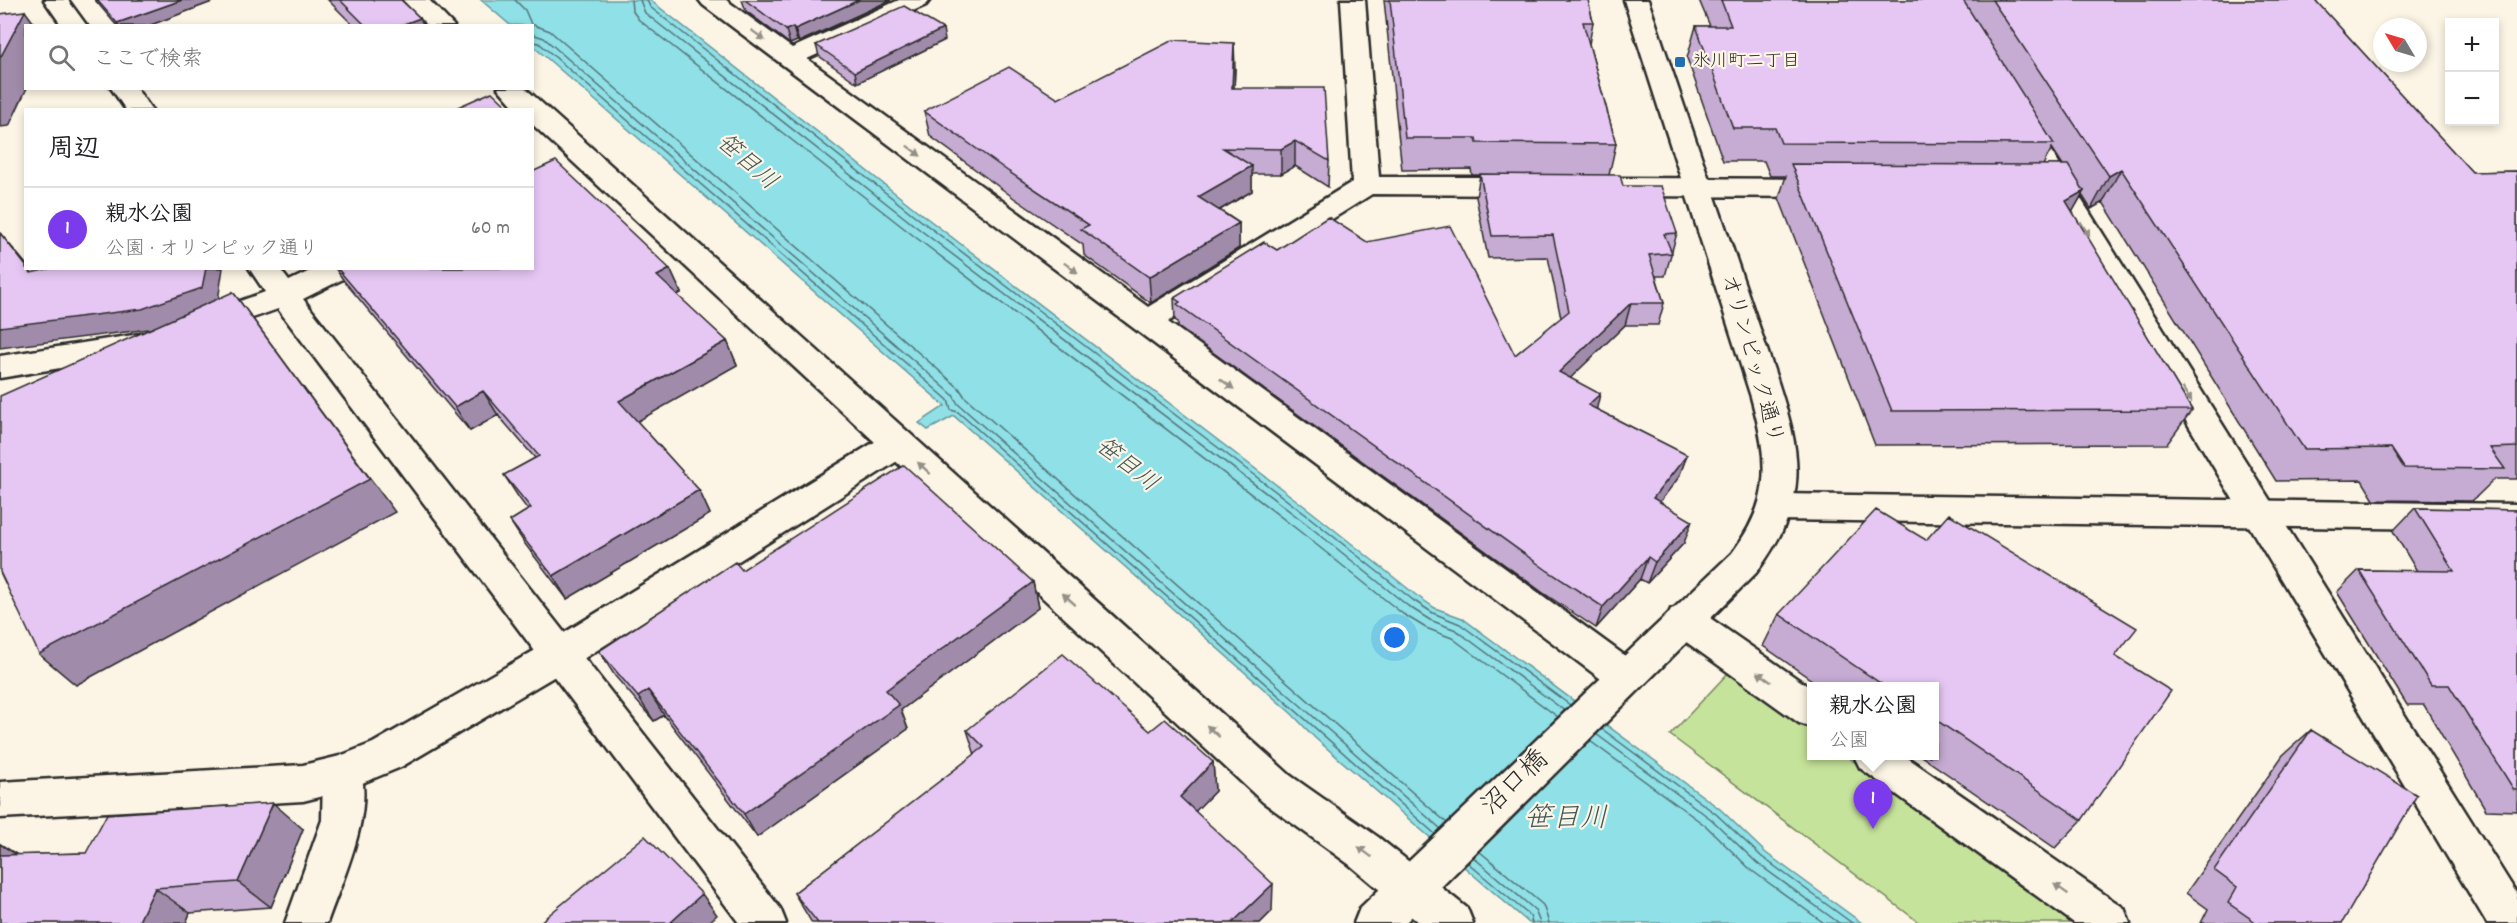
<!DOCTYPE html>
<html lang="ja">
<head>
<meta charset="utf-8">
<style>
	body { margin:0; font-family:Dekko,"Klee One",sans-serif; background:#f2f2f2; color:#202124 }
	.controls { position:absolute; right:18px; top:18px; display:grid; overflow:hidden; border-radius:0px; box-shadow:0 3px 9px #0003 }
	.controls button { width:54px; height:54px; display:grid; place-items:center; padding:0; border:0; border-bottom:2px solid #e0e0e0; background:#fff; color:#202124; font:30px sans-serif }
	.compass { position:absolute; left:2373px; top:18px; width:54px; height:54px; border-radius:50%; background:#fff; box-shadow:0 3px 9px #0003; rotate:308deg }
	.you { position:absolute; left:1395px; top:638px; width:21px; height:21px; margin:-15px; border:4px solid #fff; border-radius:50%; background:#1a73e8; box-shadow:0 0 0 9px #1a73e833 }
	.badge { display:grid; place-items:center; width:39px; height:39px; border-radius:50%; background:#7c3aed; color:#fff; font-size:20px; font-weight:700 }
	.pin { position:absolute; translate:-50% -50px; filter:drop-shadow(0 2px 3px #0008) }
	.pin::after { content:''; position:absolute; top:32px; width:21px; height:18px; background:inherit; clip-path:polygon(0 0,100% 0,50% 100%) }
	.popup { position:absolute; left:1807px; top:682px; width:132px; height:78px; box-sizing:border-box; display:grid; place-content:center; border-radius:0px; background:#fff; filter:drop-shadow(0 2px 4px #0005); font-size:20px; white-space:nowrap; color:#757577 }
	.popup b { font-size:22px; color:#202124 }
	.popup::after { content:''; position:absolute; left:50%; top:100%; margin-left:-12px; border:12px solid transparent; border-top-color:#fff }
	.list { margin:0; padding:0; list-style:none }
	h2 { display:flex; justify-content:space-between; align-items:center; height:78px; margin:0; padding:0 24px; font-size:26px }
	h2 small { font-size:20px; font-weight:400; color:#757577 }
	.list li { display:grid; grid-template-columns:39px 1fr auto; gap:18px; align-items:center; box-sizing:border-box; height:84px; padding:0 24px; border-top:2px solid #e0e0e0 }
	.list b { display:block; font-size:22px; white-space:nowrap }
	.list p { margin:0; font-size:20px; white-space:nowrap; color:#757577 }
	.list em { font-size:20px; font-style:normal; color:#757577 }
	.icon { flex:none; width:33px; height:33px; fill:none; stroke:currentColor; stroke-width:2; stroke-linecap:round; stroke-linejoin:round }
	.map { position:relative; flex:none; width:2517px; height:923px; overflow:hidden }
	.search { position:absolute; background:#fff; box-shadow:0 3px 9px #0003; left:24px; top:24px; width:510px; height:66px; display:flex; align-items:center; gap:15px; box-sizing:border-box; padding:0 21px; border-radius:0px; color:#757577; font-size:22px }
	.panel { position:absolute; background:#fff; box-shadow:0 3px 9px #0003; left:24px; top:108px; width:510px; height:162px; border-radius:0px }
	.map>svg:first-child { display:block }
</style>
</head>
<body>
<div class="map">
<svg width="2517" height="923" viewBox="0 0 2517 923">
	<rect width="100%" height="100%" fill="#fcf5e5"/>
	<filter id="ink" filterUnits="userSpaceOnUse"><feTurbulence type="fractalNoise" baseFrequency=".0167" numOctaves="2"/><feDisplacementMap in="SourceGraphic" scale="12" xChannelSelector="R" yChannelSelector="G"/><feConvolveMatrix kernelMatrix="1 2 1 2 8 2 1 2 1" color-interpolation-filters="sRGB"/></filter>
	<g filter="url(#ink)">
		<path fill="#c6e39b" stroke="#788763" stroke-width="1.5" d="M1729,672L1811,731L1812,756H1846L2082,923H1920L1670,735Z"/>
		<path fill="#8fe0e7" stroke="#67989c" stroke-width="1.5" d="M481,0H650L928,219L1312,512L1416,595L1435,608L1462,618L1720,809L1766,853L1862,923H1529L1315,738L1292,714L954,416L928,430L919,423L945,406L533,46L532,26L510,25Z"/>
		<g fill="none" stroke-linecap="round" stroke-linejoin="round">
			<path stroke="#537376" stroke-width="1.5" d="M515,0L525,10L531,24L550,31L959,388L965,397L1447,823
				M631,0L632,10L639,20L914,236L1298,530L1403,614L1426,628L1452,638L1558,717
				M640,0L645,13L919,229L1304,522L1408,606L1430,620L1456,630L1565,711
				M647,0L650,7L924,223L1309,517L1413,600L1433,613L1460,624L1570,705
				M532,34L544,38L953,395L958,404L1441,829
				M532,42L539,43L948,400L951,410L958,412L1435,834
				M1602,729L1716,814L1762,857L1852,923
				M1596,734L1711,819L1757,863L1839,923
				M1590,741L1706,826L1751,870L1824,923
				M1479,851L1543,905L1549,923
				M1473,857L1535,910L1540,923
				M1468,863L1530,916L1532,923"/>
			<defs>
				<path id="minor" d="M44,0H68L87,26H62Z
					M403,0H429L454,26H428Z
					M699,0H726L792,48L899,0H930L926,5L807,59L1148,307L1352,182L1341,0H1365L1379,177H1524L1534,180L1538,186L1534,192L1524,195L1372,194L1168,322L1639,666L1645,677L1639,688L1626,693L1613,688L703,5Z
					M111,88H136L152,110H126Z
					M498,88H525L1291,776L1378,837L1467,908L1473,923H1419L1350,865L1263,802L532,124V110H517Z
					M2021,116L2030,118L2034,124L2517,894V923H2487L2008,124L2012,118Z
					M1617,178L1827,179L1837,182L1841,188L1837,194L1827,197L1617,196L1607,193L1603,187L1607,181Z
					M249,268H279L289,281L316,268H355L351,275L303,299L780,908L786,923H739L278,309L204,335L193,332L189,325L193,318L265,292Z
					M146,333L157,336L161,344L157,352L0,378V356Z
					M1684,605L1697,609L1812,689V727L1799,723L1671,631L1666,620L1671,609Z
					M343,755L357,760C378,807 343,877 327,923H285L322,820L323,773L329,760Z
					M1854,756H1905L2124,908L2130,923H2074L1860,768Z"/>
				<path id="tertiary" d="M898,432L910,435L914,444L910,453L572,666L401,767L343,791L303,801L0,818V782L303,765L340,756L373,743L546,644L886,435Z
					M1777,494L2517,504V530L1777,520L1765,516L1760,507L1765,498Z"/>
				<path id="primary" d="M1624,0H1648L1776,376C1803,458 1810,500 1756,573L1405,923H1354L1360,908L1732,553C1773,499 1768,460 1751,397Z"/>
			</defs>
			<use href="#minor" stroke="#2b2b2b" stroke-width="5"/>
			<use href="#tertiary" stroke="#2b2b2b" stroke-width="5"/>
			<use href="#primary" stroke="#2b2b2b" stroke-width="5"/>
			<use href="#minor" fill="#fcf5e5" fill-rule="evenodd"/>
			<use href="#tertiary" fill="#fcf5e5" fill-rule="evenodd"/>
			<use href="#primary" fill="#fcf5e5" fill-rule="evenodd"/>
		</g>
		<path fill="#c6abd2" stroke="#2b2b2b" stroke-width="1.5" fill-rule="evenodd" d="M95,0H217L148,26H117Z
			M328,0H401L420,18L424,26H354Z
			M742,0H891L799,42L797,41L790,44L746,11Z
			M1384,0H1588L1593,22L1589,44L1616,144L1609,175L1677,233L1665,276H1656L1664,303L1658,325H1625L1570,378L1596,409L1687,455L1679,477L1659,502L1684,543L1647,583L1640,579L1596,628L1542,592L1178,327V322L1175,320L1174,298L1277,250L1515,355L1561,318L1548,257L1488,258L1476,197L1480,175H1472L1471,169L1402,170Z
			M1699,0H2315L2472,172L2517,171V479H2495L2472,501L2374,500L2362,480L2276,481L2103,202L2091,209L2082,195L2072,212L2192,410L2167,444L1875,445L1779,198L1786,176H1770L1764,161H1723L1687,58L1696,26H1710ZM2052,148L2063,165H2043Z
			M945,40L857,83L819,56L816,45Z
			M1235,68L1234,88L1329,161L1328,187L1295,166L1281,174H1252V191L1220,210L1239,223V248L1151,303L1084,255L1083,245L1014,198L930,136L924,111L1058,99Z
			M335,268L670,269L681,293L677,295L727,341L737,365L637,421L699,490L710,514L567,599L525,544L510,521L528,510L519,498L504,475L535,458L498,415L470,431L344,281Z
			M2415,508L2517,510V811L2486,810L2424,705H2407L2337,592L2359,570L2417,571L2393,531Z
			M742,570L1033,582L1038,608L901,710L908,729L757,837L664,715L654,721L615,676L599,651Z
			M1779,614L2115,656L2082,820L2055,848L1921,756H1935V687H1822L1763,646Z
			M967,730L1150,731L1213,762L1215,791L1195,811L1272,911L1260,923H812L794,893L975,755Z
			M2311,730L2342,923H2201L2208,909L2186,893L2283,755Z
			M303,829L271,907L190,913L186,923H0V844L17,855L86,853Z"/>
		<path fill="#a18bab" stroke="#2b2b2b" stroke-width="1.5" d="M182,0H217L148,26H119L117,23Z
			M859,0H891L799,42L795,29Z
			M25,11L36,26H26V88H27L9,126L0,127V58Z
			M420,18L424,26H399Z
			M793,27L797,41L790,44L786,30Z
			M943,29L945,40L857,83L855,72Z
			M1234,43L1235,68L1233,114L1232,88Z
			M1295,141V166L1281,174V149Z
			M1252,166V191L1199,222L1198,197Z
			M2121,169L2103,202L2091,209L2109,176Z
			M2084,191L2065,225L2066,201Z
			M1239,223V248L1151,303L1149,277Z
			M0,233L26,264V266Z
			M206,268H223L217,307L157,328L0,348V327Z
			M670,269L681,293L667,300L657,276Z
			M233,292L395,512L76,685L39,654Z
			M1631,303L1625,325L1554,394L1559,372Z
			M727,341L737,365L631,425L619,401Z
			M483,391L498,415L470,431L455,407Z
			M1600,394L1595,416L1588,405Z
			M1687,455L1679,477L1646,520L1653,498Z
			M699,490L710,514L567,599L553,576Z
			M1692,521L1684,543L1647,583L1655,562Z
			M1648,557L1640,579L1596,628L1603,607Z
			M1033,582L1038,608L901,710L908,729L757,837L744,814L886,690Z
			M648,690L664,715L654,721L638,697Z
			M1213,762L1215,791L1182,825L1180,797Z
			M273,803L303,829L271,907L238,882Z
			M0,844L30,863L0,869Z
			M1273,884L1272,911L1260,923H1232Z
			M155,888L190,913L186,923H138Z
			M702,894L717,915L708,923H670Z"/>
		<path fill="#e6c7f4" stroke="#2b2b2b" stroke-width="1.5" d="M97,0H182L117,23Z
			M340,0H401L420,18L399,26H366Z
			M745,0H859L795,29L793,27L786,30Z
			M1390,0H1588L1593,22H1583L1616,144L1477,143L1476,138H1405Z
			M1721,0H1963L2054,144L1781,143L1775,128H1733L1696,26H1731Z
			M1992,0H2315L2472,172L2517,171V447L2490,448L2505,469L2404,468L2391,448L2304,449L2121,169L2109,176Z
			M904,6L943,29L855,72L816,45Z
			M25,11L0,58V14Z
			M1173,40L1234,43L1232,88H1324L1329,161L1295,141L1281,149L1223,148L1252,166L1198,197L1239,223L1149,277L1081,229L1089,225L1009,172L924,111L1009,67L1058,99Z
			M492,92L511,110H451Z
			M556,161L670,269L657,276L727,341L619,401L699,490L553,576L510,521L531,508L504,475L539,456L483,391L455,407L337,268H532V172Z
			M1791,164L2068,165L2084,191L2066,201L2192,410L1892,411Z
			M1480,174L1620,175L1623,186H1661L1677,233L1664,234L1672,253L1649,255L1664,303H1631L1559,372L1600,394L1588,405L1687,455L1653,498L1692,521L1655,562L1648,557L1603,607L1548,571L1177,304L1180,302L1174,298L1264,242L1277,250L1328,217L1367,242L1450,226L1515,355L1569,311L1553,235L1492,236Z
			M0,233L26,266V268H27L31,273L52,268H206L202,288L142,309L0,327Z
			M233,292L370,479L39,654L0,572V396Z
			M904,465L1033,582L886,690L899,705L744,814L648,690L638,697L599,651L735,562L742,570Z
			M2415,508L2517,510V790H2514L2449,685H2431L2359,570L2454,571Z
			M1876,510L1926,540L1949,514L2137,628L2115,656L2171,691L2082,820L1935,719V687H1886L1779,614Z
			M1063,654L1150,731L1165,719L1213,762L1180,797L1273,884L1232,923H818L794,893L984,747L967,730Z
			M2311,730L2417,795L2342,923H2257L2228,903L2237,887L2214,870Z
			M273,803L238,882L155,888L138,923H0V855L86,853L107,814Z
			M645,836L702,894L670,923H539Z"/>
		<defs><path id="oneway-solid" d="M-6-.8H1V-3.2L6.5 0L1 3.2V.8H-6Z" transform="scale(1.5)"/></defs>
		<g fill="#949088">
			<use href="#oneway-solid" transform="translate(758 35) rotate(37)"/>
			<use href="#oneway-solid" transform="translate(914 151) rotate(37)"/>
			<use href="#oneway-solid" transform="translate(2085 229) rotate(58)"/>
			<use href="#oneway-solid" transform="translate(1071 268) rotate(37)"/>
			<use href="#oneway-solid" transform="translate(1227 384) rotate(36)"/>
			<use href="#oneway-solid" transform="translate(2187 395) rotate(58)"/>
			<use href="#oneway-solid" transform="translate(924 468) rotate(-138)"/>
			<use href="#oneway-solid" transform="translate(1069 599) rotate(-138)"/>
			<use href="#oneway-solid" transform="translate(1764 677) rotate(-145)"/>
			<use href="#oneway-solid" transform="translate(1213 731) rotate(-138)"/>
			<use href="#oneway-solid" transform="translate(1365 852) rotate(-143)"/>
			<use href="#oneway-solid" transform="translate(2061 889) rotate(-145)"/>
		</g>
	</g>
	<rect fill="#1f6fb2" stroke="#fcf5e5" stroke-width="2" x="1674" y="56" width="12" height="12" rx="3"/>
	<g text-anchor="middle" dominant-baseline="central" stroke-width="4.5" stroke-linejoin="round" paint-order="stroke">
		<g font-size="18" fill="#2b2b2b" stroke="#fcf5e5" text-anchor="start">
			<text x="1692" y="62">氷川町二丁目</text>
		</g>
		<g font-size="22" fill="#2b2b2b" stroke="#fcf5e5">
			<text transform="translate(1751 359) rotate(74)">オリンピック通り</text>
		</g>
		<g font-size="24" font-style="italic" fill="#44585a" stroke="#fcf5e5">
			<text transform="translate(746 163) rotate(41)">笹目川</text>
			<text transform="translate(1126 466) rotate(38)">笹目川</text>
		</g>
		<g font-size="27" fill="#2b2b2b" stroke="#fcf5e5">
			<text transform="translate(1516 784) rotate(-44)">沼口橋</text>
		</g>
		<g font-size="28" font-style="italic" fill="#44585a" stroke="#fcf5e5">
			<text x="1566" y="821">笹目川</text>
		</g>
	</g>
</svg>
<div class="controls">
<button>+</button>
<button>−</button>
</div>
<svg class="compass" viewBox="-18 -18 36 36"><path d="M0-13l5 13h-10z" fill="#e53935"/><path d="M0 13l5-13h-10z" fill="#757577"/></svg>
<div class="you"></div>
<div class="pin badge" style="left:1873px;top:829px">1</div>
<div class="popup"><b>親水公園</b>公園</div>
<div class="search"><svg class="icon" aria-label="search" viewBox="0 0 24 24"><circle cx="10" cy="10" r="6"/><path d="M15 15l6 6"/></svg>ここで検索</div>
<section class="panel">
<h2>周辺<small></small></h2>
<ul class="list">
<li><span class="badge">1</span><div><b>親水公園</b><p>公園 · オリンピック通り</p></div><em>60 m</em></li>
</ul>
</section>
</div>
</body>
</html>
